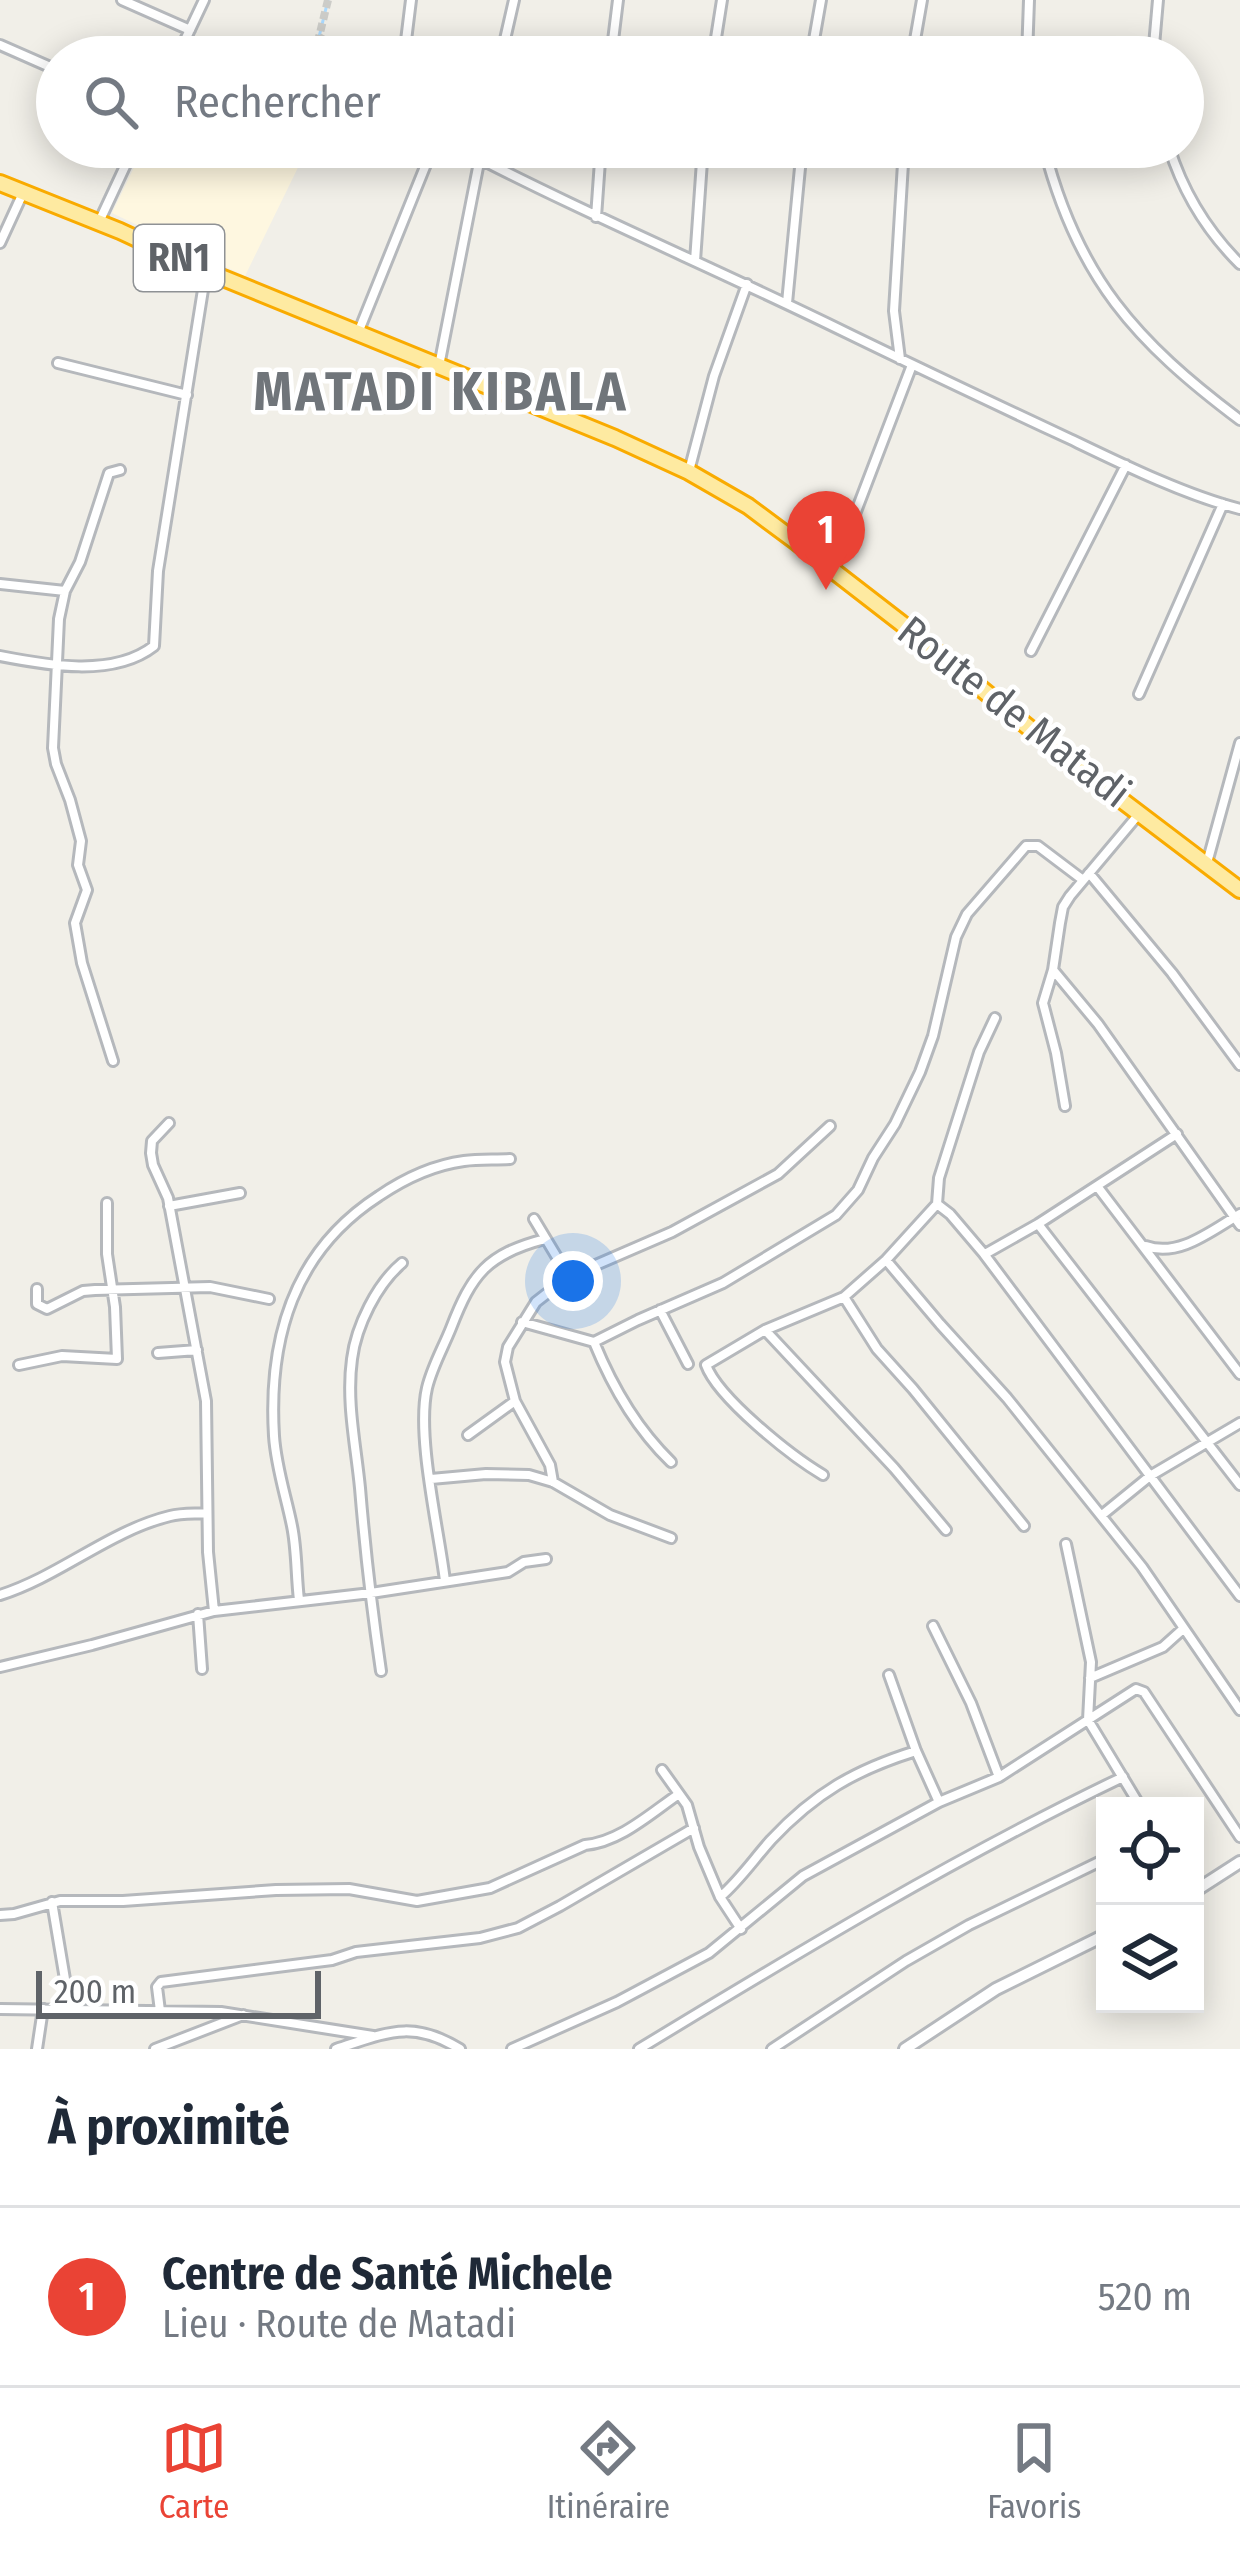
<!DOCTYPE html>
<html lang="fr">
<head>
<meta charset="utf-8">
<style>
	body { margin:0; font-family:"Fira Sans Condensed",sans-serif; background:#f2f2f3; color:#1f2937 }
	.controls { position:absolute; right:36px; bottom:36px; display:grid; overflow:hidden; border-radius:0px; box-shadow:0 6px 30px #0003 }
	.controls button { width:108px; height:108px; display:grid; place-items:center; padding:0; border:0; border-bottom:3px solid #e0e1e3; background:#fff; color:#1f2937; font:60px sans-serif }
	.scale { position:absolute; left:36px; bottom:30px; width:285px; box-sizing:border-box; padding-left:12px; border:6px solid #5f6368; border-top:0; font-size:33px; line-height:42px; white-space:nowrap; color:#5f6368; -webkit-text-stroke:9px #fff; paint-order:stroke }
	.you { position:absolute; left:573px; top:1281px; width:42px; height:42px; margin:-30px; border:9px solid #fff; border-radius:50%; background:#1a73e8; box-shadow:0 0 0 18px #1a73e833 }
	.badge { display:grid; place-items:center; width:78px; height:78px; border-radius:50%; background:#ea4335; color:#fff; font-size:39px; font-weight:700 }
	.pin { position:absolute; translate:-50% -99px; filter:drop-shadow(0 3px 6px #0008) }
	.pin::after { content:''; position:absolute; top:63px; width:42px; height:36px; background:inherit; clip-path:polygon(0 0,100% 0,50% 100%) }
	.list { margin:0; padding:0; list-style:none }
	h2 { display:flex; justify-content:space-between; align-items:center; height:156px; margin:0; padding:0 48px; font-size:51px }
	h2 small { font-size:39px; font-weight:400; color:#747a83 }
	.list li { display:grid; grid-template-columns:78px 1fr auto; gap:36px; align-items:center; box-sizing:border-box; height:180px; padding:0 48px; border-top:3px solid #e0e1e3 }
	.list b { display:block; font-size:45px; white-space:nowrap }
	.list p { margin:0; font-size:39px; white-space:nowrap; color:#747a83 }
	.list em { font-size:39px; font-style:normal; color:#747a83 }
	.icon { flex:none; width:66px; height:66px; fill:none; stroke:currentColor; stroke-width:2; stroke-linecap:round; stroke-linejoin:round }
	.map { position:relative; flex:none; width:1240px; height:2049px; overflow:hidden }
	.search { position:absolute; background:#fff; box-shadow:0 6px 30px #0003; left:36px; right:36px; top:36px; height:132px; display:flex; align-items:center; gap:30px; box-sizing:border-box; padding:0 42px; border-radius:66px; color:#747a83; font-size:45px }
	.sheet { height:336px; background:#fff }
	nav { display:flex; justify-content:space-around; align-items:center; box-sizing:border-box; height:168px; border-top:3px solid #e0e1e3; background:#fff; font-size:33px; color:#747a83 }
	nav a { display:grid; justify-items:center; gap:6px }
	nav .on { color:#ea4335 }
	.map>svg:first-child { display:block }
</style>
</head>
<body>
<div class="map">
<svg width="1240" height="2049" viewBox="0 0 1240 2049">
	<rect width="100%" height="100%" fill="#f1efe8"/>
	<path fill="#fef7e0" d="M144,147H308L245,276L112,213Z"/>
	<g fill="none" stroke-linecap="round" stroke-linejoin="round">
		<path stroke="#aadaff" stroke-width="3" d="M319,37L328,0"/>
		<path stroke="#ccccc8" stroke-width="8" stroke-dasharray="8 4" stroke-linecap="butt" d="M328,0L319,37L355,57"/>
		<defs>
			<path id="minor" d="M122,0L190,30
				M0,45L57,70
				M177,57L204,0
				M404,57L411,0
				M501,57L514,0
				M611,57L618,0
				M713,57L722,0
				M811,57L821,0
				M912,57L922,0
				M1027,57L1029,0
				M1153,57L1158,0
				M457,147C585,214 717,269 847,333C921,369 995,404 1070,439C1122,464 1185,495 1240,509
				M1044,147C1077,277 1136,342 1240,420
				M1169,147C1183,192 1207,231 1240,264
				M596,217L601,147
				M99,222L134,147
				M0,243L23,193
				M695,261L703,147
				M787,303L802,147
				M358,333L433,147
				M900,359L894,311L904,147
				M58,363L187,395
				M439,366L482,147
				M689,471L714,376L747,284
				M834,569L912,365
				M0,584L65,591
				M1031,651L1126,465
				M0,656C46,665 113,678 154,646L158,571L206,271
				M1139,694L1223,504
				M1207,863L1240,743
				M1089,873L1172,973L1240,1065
				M1054,971L1098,1024L1240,1225
				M113,1061L82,963L75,923L87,890L78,865L81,841L70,800L56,764L53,748L59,619L65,591L80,562L109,473L120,470
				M1065,1106L1056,1053L1043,1003L1053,970L1060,923L1063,907L1070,896L1138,815
				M169,1123L152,1141L151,1153L153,1165L168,1198L206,1401L208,1552L214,1611
				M1097,1186L1240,1374
				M937,1204L950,1214L984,1254L1240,1596
				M169,1206L240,1193
				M534,1219L576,1289
				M1038,1224L1240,1485
				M1146,1246C1179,1258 1212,1230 1240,1214
				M985,1254L1038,1224L1177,1134
				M886,1260L940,1324L1007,1398L1142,1567L1240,1710
				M37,1289V1304L47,1309L83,1291L95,1290L210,1287L269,1299
				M844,1297L877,1349L913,1389L1024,1526
				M660,1310L688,1364
				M522,1322L594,1342
				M765,1330L894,1468L946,1530
				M158,1353L197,1350
				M19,1365L62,1356L117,1359L115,1307L107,1254V1203
				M468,1435L515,1401
				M671,1462C638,1430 612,1386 594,1342L638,1320L723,1283L836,1215L858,1190L873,1158L895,1124L920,1072L933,1036L956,937L967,914L1026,846H1038L1083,880
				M823,1475C791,1456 718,1398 706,1365L765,1330L844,1297L886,1260L937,1204L939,1178L979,1052L995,1018
				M431,1479L486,1474L529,1475L553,1482L610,1515L671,1538
				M553,1482L550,1465L515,1401L505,1362L508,1347L536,1302L568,1277L672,1232L778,1174L830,1126
				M1102,1515L1150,1476L1240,1423
				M1066,1544L1091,1662L1088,1720L1140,1806
				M445,1581C439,1530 416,1436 427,1388C432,1367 443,1348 451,1328C472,1274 487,1254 545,1239
				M0,1595C60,1576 109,1531 170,1516C182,1513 195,1514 207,1513
				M299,1600C296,1575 297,1550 292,1526C286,1496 276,1467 274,1436C268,1337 294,1251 379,1196C404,1179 434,1165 464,1161C479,1159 495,1160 510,1159
				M198,1614L202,1669
				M933,1626L971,1703L999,1777
				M0,1667L92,1645L214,1611L371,1593L508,1572L524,1562L546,1559
				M381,1671C372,1610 365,1549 360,1488C356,1446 346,1402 352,1359C356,1326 377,1284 402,1263
				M889,1675L916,1751L939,1802
				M1090,1678L1163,1647L1183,1629
				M662,1770L687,1805L699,1847L720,1897L741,1929
				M720,1897C739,1881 754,1859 771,1840C815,1793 855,1770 916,1751
				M52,1902L70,2009
				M0,1915L14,1914L60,1901H123L276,1890L349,1889L417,1901L490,1888L585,1845C620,1842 651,1813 679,1794
				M0,2009L221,2012L373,2036
				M160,2011L157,1987L161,1982L332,1960L356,1952L480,1938L518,1928L560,1906L694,1828
				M37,2049L43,2009
				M155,2049L243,2015
				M336,2049C386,2033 411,2019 460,2049
				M512,2049L617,2002L709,1953L803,1876L939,1802L999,1777L1136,1689L1144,1692L1240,1837
				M639,2049C797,1953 956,1857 1123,1777
				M772,2049L906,1961L969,1925L1105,1859"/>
			<path id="tertiary" d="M1195,1891L1240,1862
				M905,2049L996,1989L1105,1935"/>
			<path id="trunk" d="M0,183L120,231L206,271L615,438L689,472L748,506L795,541L901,623L1066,758L1240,890"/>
		</defs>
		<use href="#minor" stroke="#b5b8bc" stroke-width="14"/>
		<use href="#tertiary" stroke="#b5b8bc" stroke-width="16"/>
		<use href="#trunk" stroke="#f9ab00" stroke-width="20"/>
		<use href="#minor" stroke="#fff" stroke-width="8"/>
		<use href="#tertiary" stroke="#fff" stroke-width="10"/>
		<use href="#trunk" stroke="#feeaa1" stroke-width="14"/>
	</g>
	<g text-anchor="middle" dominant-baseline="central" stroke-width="9" stroke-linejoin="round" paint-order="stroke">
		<rect fill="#fff" stroke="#8f9295" stroke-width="3" x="134" y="225" width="90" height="66" rx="9"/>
		<g font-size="39" font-weight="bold" fill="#5f6368">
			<text x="179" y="258">RN1</text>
		</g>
		<g font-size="42" fill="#5f6368" stroke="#fff">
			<text transform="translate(1014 712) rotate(38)">Route de Matadi</text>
		</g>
		<g font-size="54" font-weight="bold" letter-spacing="3" fill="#70757a" stroke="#fff">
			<text x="441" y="392">MATADI KIBALA</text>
		</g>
	</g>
</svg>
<div class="controls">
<button><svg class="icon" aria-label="locate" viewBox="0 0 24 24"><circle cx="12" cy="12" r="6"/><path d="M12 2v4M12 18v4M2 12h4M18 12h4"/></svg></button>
<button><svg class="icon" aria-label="layers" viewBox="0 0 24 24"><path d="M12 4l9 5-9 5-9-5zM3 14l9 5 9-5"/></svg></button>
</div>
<div class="scale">200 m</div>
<div class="you"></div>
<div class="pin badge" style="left:826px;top:590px">1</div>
<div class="search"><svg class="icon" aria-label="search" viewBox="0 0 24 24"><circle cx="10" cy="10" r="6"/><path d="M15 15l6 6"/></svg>Rechercher</div>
</div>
<section class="sheet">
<h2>À proximité<small></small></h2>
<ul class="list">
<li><span class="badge">1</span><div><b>Centre de Santé Michele</b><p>Lieu · Route de Matadi</p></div><em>520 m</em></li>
</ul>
</section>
<nav>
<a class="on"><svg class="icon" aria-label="map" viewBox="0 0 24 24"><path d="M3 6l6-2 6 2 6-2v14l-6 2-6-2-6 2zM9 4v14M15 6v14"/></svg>Carte</a>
<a><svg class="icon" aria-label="directions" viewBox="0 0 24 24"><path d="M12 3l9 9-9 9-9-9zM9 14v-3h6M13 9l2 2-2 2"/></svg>Itinéraire</a>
<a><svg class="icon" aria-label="saved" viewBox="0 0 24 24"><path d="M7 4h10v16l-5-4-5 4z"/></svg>Favoris</a>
</nav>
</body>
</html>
